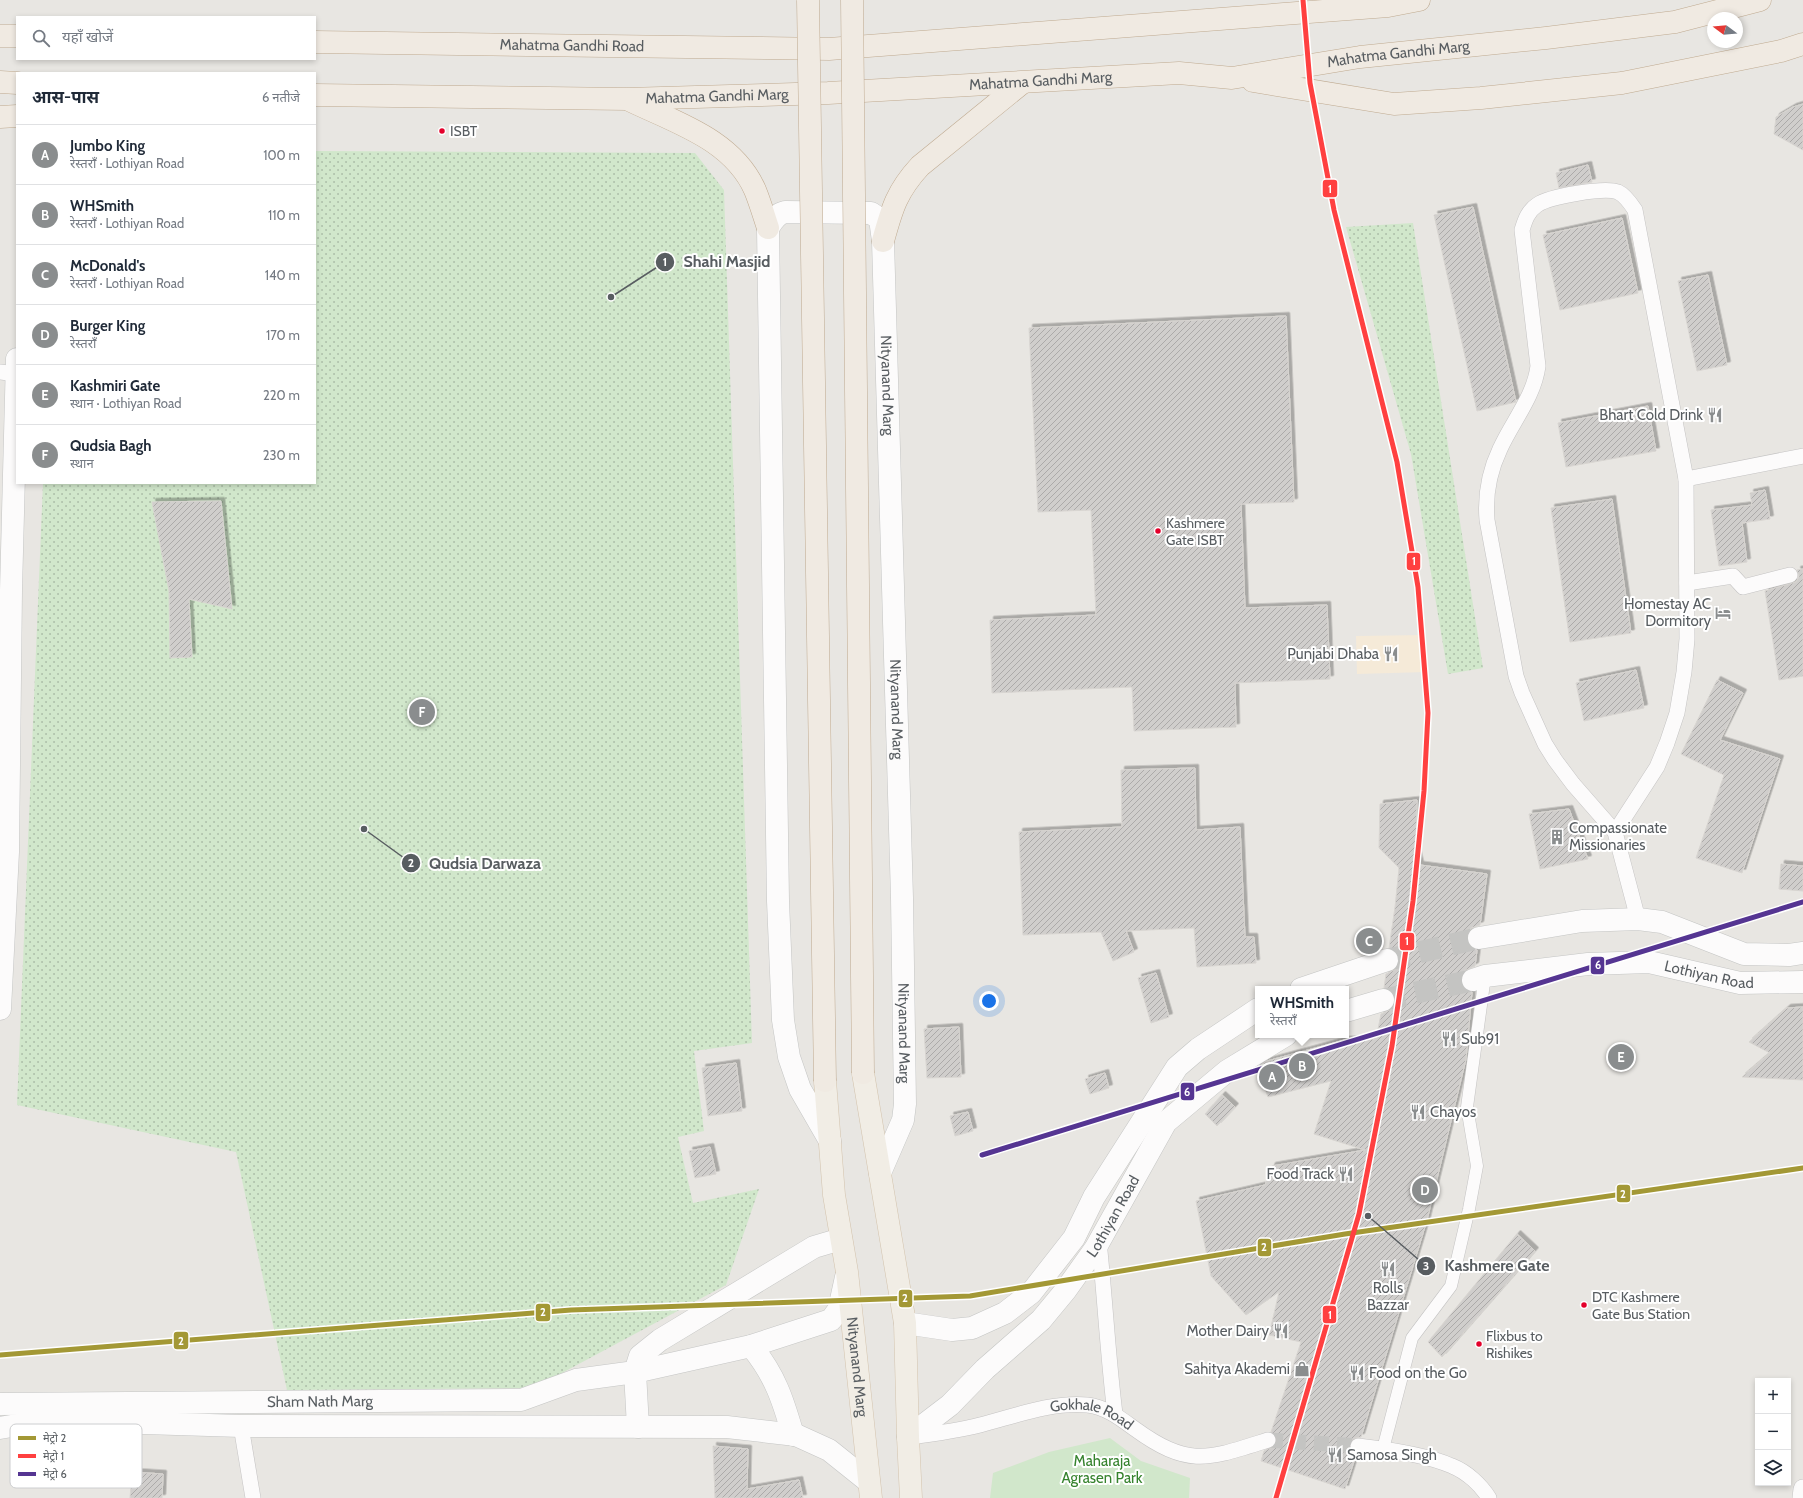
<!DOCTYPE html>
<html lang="hi">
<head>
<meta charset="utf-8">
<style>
	body { margin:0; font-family:Cabin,"Noto Sans Devanagari",sans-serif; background:#f2f2f3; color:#1f2937 }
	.controls { position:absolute; right:12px; bottom:12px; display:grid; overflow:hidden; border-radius:0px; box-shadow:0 2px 6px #0003 }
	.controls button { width:36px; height:36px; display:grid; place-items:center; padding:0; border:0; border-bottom:1px solid #e0e1e3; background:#fff; color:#1f2937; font:20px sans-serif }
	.compass { position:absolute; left:1707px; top:12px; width:36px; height:36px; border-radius:50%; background:#fff; box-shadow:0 2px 6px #0003; rotate:286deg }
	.you { position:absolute; left:989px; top:1001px; width:14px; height:14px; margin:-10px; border:3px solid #fff; border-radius:50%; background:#1a73e8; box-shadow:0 0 0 6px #1a73e833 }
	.badge { display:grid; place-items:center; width:26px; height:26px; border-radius:50%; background:#8a8d8e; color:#fff; font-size:13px; font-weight:700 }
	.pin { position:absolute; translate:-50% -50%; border:2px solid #fff; box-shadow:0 1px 4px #0006 }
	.popup { position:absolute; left:1255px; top:986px; width:94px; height:52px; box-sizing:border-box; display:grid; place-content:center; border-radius:0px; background:#fff; filter:drop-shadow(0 1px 3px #0005); font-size:13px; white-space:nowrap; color:#747a83 }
	.popup b { font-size:15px; color:#1f2937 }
	.popup::after { content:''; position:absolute; left:50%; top:100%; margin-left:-8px; border:8px solid transparent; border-top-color:#fff }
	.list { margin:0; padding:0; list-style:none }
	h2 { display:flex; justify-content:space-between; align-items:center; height:52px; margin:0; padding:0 16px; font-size:17px }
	h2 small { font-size:13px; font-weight:400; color:#747a83 }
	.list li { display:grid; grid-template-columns:26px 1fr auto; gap:12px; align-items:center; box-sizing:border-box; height:60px; padding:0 16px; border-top:1px solid #e0e1e3 }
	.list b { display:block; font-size:15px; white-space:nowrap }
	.list p { margin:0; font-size:13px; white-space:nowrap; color:#747a83 }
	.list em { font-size:13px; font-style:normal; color:#747a83 }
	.icon { flex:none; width:22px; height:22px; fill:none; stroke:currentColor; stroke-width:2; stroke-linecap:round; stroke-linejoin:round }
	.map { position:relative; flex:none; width:1803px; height:1498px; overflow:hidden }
	.search { position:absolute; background:#fff; box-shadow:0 2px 6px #0003; left:16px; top:16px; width:300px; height:44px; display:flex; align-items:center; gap:10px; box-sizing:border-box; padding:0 14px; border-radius:0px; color:#747a83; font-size:15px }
	.panel { position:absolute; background:#fff; box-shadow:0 2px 6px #0003; left:16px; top:72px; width:300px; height:412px; border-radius:0px }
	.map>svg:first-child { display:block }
</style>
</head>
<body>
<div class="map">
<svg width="1803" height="1498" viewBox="0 0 1803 1498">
	<defs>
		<pattern id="grass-dots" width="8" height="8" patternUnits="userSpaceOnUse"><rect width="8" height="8" fill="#d1e7cb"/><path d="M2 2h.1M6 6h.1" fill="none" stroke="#acbea8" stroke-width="1.8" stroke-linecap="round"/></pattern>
		<pattern id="building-hatch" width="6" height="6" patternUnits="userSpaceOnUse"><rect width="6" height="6" fill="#d0cecc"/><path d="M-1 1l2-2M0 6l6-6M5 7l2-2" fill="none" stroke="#acaaa9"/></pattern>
		<filter id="shadow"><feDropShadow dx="3.5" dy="-3.5" stdDeviation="0" flood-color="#0004"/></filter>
	</defs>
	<rect width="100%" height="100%" fill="#e8e6e2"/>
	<path fill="#f5ead8" d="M1425,635L1426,672L1357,674L1356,636Z"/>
	<path fill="url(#grass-dots)" d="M315,151L695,153L724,190L752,1043L694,1051L704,1131L678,1137L693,1203L759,1189L726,1285L534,1388L287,1390L236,1152L17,1105L43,483H315Z
		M1413,223L1483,668L1448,674L1411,454L1346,227Z"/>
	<path fill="#d1e7cb" d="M1110,1438L1141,1461L1190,1478L1189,1498H990L993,1473L1049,1452Z"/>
	<path fill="url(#building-hatch)" stroke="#d8d5d1" filter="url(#shadow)" d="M1803,104V150L1774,134L1776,117L1793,107Z
		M1588,165L1592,182L1559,188L1556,173Z
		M1473,207L1516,402L1477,411L1434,215Z
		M1622,218L1638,293L1560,310L1543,235Z
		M1708,275L1727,365L1697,371L1678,281Z
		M1286,316L1294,502L1241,504L1245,608L1327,605L1330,679L1235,683L1236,727L1134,731L1132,687L992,693L990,620L1096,615L1091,510L1038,512L1029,328Z
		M1648,406L1656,451L1566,467L1558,423Z
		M1765,490L1770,519L1742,523L1747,562L1719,566L1711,510L1752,505L1750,493Z
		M1612,499L1631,633L1570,642L1551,508Z
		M221,501L232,609L189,599L192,657L170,658L169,591L152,502Z
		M1803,569V676L1779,680L1765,591L1796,582L1799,577L1797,570Z
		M1636,670L1644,708L1584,721L1576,683Z
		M1717,680L1743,693L1720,740L1780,759L1742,873L1696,858L1724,775L1681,754Z
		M1195,768L1196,830L1240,827L1245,937H1254L1256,963L1197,967L1194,928L1126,931L1134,952L1113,961L1101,932L1023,935L1019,832L1122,827L1121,770Z
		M1417,800L1416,848L1420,865L1487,874L1480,925L1471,928L1467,934V940L1469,946L1477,950L1475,966L1464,971L1461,978V984L1464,989L1472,992L1466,1059L1427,1220L1361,1437L1354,1438L1349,1445L1350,1450L1356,1455L1345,1489L1261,1461L1264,1451L1274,1446L1277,1442L1276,1437L1271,1432L1301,1342L1269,1335L1279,1292L1246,1315L1211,1276L1196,1201L1265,1185L1272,1166L1365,1150L1314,1134L1331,1081L1268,1097L1257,1068L1267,1061L1345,1040L1376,1039L1381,1014L1392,1009L1395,1003V996L1392,991L1384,988L1386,974L1396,969L1399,962V956L1396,951L1389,948L1395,907L1399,868L1379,848L1380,804Z
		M1569,809L1588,859L1540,869L1529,814Z
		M1781,864L1803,866V891L1779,889Z
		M1156,973L1169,1017L1151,1023L1138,978Z
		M1803,1007V1080L1742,1077L1770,1053L1749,1042L1787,1008Z
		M959,1027L961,1077L927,1078L924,1029Z
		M736,1063L742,1111L708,1116L702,1068Z
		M1105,1073L1109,1088L1090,1094L1085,1079Z
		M1222,1095L1235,1107L1217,1126L1205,1114Z
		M968,1112L973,1131L955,1136L950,1116Z
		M710,1147L716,1174L695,1178L689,1151Z
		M1517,1234L1535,1251L1442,1357L1428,1342Z
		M713,1446L748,1449L747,1489L799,1480L803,1498H715Z
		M132,1472L163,1474L162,1498H130Z"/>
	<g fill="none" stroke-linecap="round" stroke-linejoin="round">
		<path stroke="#c4c4c2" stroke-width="15" stroke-dasharray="15 8" stroke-linecap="butt" d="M1268,1440L1358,1446"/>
		<path stroke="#c4c4c2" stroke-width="22" stroke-dasharray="22 11" stroke-linecap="butt" d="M1387,960L1479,938
			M1383,1000L1473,980"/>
		<defs>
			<path id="pedestrian" d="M1383,1449L1412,1338L1451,1286L1469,1209L1477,1166L1467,1107L1485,976"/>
			<g id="minor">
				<path d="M0,372L16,374"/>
				<path d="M1686,479L1803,456"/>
				<path d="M1687,583L1733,576L1743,587L1790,575"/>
				<path d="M1615,832L1657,767L1667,743L1677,713L1684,672L1687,639L1686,479L1635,210C1631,204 1625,195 1618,192C1605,187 1550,196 1537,205C1528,211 1525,220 1522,230L1538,366C1534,397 1512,422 1500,449C1489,472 1485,496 1487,520L1516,676L1522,693L1545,744L1555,760L1573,784L1615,832L1638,919"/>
				<path d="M1099,1241C1105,1299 1108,1357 1115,1414"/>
				<path d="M241,1426L253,1498"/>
				<path id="s1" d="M909,1437C933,1434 957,1431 980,1425C1015,1416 1051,1402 1087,1405C1106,1407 1120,1418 1135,1429C1189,1468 1208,1459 1268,1440"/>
				<path d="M1358,1446C1385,1449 1427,1455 1452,1466C1467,1472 1481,1485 1489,1498"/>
			</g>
			<path id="tertiary" d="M1802,1498L1803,1489"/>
			<g id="secondary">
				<path d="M1479,938L1582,921L1638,919L1662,922L1744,954L1789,955L1803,953"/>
				<path id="s2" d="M1473,980L1485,976L1588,964L1649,962L1740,983L1803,982"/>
				<path d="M1301,989L1387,960"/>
				<path d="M0,1009L8,852L11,590L17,359"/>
				<path d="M1346,1011L1383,1000"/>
				<path id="s3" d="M830,1141L800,1089L789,1057L783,1020L778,901L768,228C773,221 776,214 785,212L871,213L880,219L883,241L902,898L905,1104L903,1120L880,1173"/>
				<path d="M905,1323L952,1330L972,1328L1005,1313L1031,1293L1074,1238L1094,1197L1177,1067L1198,1049L1258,1009"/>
				<path d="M751,1346C775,1375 783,1400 793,1435"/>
				<path id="s4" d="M0,1404L521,1400L576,1380L635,1372L751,1346L831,1320L839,1309L846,1277"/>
				<path d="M638,1427L635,1372L640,1356L660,1340L814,1247L841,1239"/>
				<path d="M0,1428L47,1420L241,1426L727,1427L796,1435L829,1450L869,1482"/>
				<path id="s5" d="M908,1437L950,1405L985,1369L1041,1320L1065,1291L1095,1249L1166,1122L1227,1071L1286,1035"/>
			</g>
			<g id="primary">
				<path d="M863,1073L905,1323L908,1437L911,1498"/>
				<path id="s6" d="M825,1081L834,1195L847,1272L871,1498"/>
			</g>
			<g id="trunk">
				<path d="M0,36H17"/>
				<path id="s7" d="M315,42L829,49L1388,6L1419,0"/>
				<path d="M1253,81L1394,104L1481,98L1622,83L1781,51L1803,44"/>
				<path d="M0,82L17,83"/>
				<path id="s8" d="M315,95L627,99L828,93L1179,73L1232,78L1360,57L1546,38L1675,22L1760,0"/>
				<path d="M631,101C677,123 733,140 755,190C760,202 764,216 768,228"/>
				<path d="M0,117L17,116"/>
				<path d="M883,241C892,208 897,191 920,166L1022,83"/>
			</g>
		</defs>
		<use href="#pedestrian" stroke="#c4c3c3" stroke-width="13"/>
		<use href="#minor" stroke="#c4c3c3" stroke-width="16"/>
		<use href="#tertiary" stroke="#c4c3c3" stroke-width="20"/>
		<use href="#secondary" stroke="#c4c5c4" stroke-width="23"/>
		<use href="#primary" stroke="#d3c3ad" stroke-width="23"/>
		<use href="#trunk" stroke="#bfaa90" stroke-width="23"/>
		<use href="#pedestrian" stroke="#fcfbfb" stroke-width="12"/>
		<use href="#minor" stroke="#fcfbfb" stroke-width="15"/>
		<use href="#tertiary" stroke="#fcfbfb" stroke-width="19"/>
		<use href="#secondary" stroke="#fcfbfb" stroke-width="22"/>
		<use href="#primary" stroke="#f1ede5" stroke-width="22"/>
		<use href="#trunk" stroke="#f0eae2" stroke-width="22"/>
		<defs>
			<path id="trunk-bridge" d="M808,0L825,1081
				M852,0L863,1073"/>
		</defs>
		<use href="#trunk-bridge" stroke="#bfaa90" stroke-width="23" stroke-linecap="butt"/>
		<use href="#trunk-bridge" stroke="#f0eae2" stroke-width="22"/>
		<defs>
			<path id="metro-1" d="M0,1355L571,1310L970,1296L1345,1234L1803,1168"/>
			<path id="metro-2" d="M1276,1498L1359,1214L1392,1046L1413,901L1424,791L1428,713L1418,587L1397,462L1334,210L1310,83L1303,0"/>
			<path id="metro-3" d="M982,1155L1803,902"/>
		</defs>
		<use href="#metro-1" stroke="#fff" stroke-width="8"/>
		<use href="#metro-2" stroke="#fff" stroke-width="8"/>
		<use href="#metro-3" stroke="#fff" stroke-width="8"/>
		<use href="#metro-1" stroke="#a39835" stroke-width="5"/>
		<use href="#metro-2" stroke="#ff4040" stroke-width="5"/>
		<use href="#metro-3" stroke="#553592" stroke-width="5"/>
	</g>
	<defs>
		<symbol id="restaurant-bare" viewBox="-9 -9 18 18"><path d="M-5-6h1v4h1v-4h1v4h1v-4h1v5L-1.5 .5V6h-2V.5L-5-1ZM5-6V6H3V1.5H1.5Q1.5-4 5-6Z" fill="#8a8d8e" stroke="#fff" stroke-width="2.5" paint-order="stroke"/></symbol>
		<symbol id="hotel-bare" viewBox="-9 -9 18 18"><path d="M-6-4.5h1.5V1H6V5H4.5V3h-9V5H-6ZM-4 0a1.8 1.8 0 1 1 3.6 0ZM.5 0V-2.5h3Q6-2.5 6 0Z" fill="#8a8d8e" stroke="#fff" stroke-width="2.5" paint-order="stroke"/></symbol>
		<symbol id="building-bare" viewBox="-9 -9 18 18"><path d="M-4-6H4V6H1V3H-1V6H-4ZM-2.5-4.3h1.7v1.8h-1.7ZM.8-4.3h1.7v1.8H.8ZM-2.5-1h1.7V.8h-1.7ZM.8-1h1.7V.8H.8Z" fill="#8a8d8e" stroke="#fff" stroke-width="2.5" paint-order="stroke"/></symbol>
		<symbol id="shop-bare" viewBox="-9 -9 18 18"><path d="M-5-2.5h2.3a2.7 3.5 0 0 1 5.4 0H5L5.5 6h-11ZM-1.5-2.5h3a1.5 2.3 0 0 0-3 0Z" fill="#8a8d8e" stroke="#fff" stroke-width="2.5" paint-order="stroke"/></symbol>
	</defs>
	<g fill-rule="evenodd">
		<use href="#restaurant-bare" x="1704" y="404" width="22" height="22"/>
		<use href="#hotel-bare" x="1712" y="602" width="22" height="22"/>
		<use href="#restaurant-bare" x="1380" y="643" width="22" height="22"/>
		<use href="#building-bare" x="1546" y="826" width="22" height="22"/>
		<use href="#restaurant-bare" x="1438" y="1028" width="22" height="22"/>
		<use href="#restaurant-bare" x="1407" y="1101" width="22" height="22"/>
		<use href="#restaurant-bare" x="1335" y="1163" width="22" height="22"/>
		<use href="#restaurant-bare" x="1377" y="1258" width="22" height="22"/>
		<use href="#restaurant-bare" x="1270" y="1320" width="22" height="22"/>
		<use href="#shop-bare" x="1291" y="1358" width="22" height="22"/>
		<use href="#restaurant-bare" x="1346" y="1362" width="22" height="22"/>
		<use href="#restaurant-bare" x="1324" y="1444" width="22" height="22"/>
	</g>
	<g fill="#e4002b" stroke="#fff" stroke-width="1.5">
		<circle cx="442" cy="131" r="3.5"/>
		<circle cx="1158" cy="531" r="3.5"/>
		<circle cx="1584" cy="1305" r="3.5"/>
		<circle cx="1479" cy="1344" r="3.5"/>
	</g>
	<g text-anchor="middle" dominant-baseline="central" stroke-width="4" stroke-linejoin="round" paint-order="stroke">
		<g font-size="14" fill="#585d61" stroke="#fff" text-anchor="start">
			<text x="450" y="131">ISBT</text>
			<text x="1166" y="523">Kashmere<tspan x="1166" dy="17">Gate ISBT</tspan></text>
			<text x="1592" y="1297">DTC Kashmere<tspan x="1592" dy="17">Gate Bus Station</tspan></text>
			<text x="1486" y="1336">Flixbus to<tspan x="1486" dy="17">Rishikes</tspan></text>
		</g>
		<g font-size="15" fill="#585d61" stroke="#fff">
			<text stroke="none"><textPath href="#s7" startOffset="257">Mahatma Gandhi Road</textPath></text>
			<text stroke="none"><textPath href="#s8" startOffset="1086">Mahatma Gandhi Marg</textPath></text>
			<text stroke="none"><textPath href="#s8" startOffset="726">Mahatma Gandhi Marg</textPath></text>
			<text stroke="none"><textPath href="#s8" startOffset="402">Mahatma Gandhi Marg</textPath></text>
			<text stroke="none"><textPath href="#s3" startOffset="1211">Nityanand Marg</textPath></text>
			<text stroke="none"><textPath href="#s3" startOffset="1535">Nityanand Marg</textPath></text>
			<text stroke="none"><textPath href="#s2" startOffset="239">Lothiyan Road</textPath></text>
			<text stroke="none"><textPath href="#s3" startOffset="1859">Nityanand Marg</textPath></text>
			<text stroke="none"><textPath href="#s5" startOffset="304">Lothiyan Road</textPath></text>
			<text stroke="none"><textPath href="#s6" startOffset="288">Nityanand Marg</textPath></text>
			<text stroke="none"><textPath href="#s4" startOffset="320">Sham Nath Marg</textPath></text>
			<text stroke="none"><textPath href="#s1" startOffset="188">Gokhale Road</textPath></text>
		</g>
		<g font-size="15" fill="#585d61" stroke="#fff" text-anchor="end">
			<text x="1703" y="415">Bhart Cold Drink</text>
			<text x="1711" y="604">Homestay AC<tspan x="1711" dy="17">Dormitory</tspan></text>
			<text x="1379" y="654">Punjabi Dhaba</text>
			<text x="1569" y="828" text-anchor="start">Compassionate<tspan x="1569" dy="17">Missionaries</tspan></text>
			<text x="1461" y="1039" text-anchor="start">Sub91</text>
			<text x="1430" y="1112" text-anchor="start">Chayos</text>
			<text x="1334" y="1174">Food Track</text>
			<text x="1388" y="1288" text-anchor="middle">Rolls<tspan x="1388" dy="17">Bazzar</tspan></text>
			<text x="1269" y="1331">Mother Dairy</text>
			<text x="1290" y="1369">Sahitya Akademi</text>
			<text x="1369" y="1373" text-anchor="start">Food on the Go</text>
			<text x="1347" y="1455" text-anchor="start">Samosa Singh</text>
		</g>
		<g font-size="15" fill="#36832e" stroke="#fff">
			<text x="1102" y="1461">Maharaja<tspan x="1102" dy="17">Agrasen Park</tspan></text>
		</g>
	</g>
	<rect x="10" y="1424" width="132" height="64" rx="6" fill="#fff" stroke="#cdced0" stroke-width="1"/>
	<rect x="18" y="1436" width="18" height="4" fill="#a39835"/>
	<rect x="18" y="1454" width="18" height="4" fill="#ff4040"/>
	<rect x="18" y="1472" width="18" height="4" fill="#553592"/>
	<g font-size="11" fill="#585d61">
		<text x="43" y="1442">मेट्रो 2</text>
		<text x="43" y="1460">मेट्रो 1</text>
		<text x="43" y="1478">मेट्रो 6</text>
	</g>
	<path fill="none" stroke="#585d61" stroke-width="1.5" d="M611 297L665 262M364 829L411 863M1368 1216L1426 1266"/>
	<g fill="#585d61" stroke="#fff" stroke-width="1.5">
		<circle cx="611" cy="297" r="4"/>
		<circle cx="364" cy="829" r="4"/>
		<circle cx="1368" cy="1216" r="4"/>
		<circle cx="665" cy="262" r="10"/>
		<circle cx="411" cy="863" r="10"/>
		<circle cx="1426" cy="1266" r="10"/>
	</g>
	<g font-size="12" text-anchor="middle" font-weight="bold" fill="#fff">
		<text x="665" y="266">1</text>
		<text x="411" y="867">2</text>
		<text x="1426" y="1270">3</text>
	</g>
	<g font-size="16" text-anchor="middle" font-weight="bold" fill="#585d61" stroke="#fff" stroke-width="4" stroke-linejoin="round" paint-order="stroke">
		<text x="727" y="267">Shahi Masjid</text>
		<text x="485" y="869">Qudsia Darwaza</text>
		<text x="1497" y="1271">Kashmere Gate</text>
	</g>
	<g stroke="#fff" stroke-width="1.5">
		<rect x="1322" y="179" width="16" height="19" rx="4" fill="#ff4040"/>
		<rect x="1406" y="552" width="15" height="19" rx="4" fill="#ff4040"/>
		<rect x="1399" y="932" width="16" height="19" rx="4" fill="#ff4040"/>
		<rect x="1590" y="956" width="15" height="19" rx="4" fill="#553592"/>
		<rect x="1180" y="1082" width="15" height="19" rx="4" fill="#553592"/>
		<rect x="1616" y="1184" width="15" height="19" rx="4" fill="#a39835"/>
		<rect x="1257" y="1238" width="15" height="19" rx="4" fill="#a39835"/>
		<rect x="898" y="1289" width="15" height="19" rx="4" fill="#a39835"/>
		<rect x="535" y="1303" width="16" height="19" rx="4" fill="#a39835"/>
		<rect x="1322" y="1305" width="15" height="19" rx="4" fill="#ff4040"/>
		<rect x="173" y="1331" width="16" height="19" rx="4" fill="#a39835"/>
	</g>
	<g font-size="11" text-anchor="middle" font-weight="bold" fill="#fff">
		<text x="1330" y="193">1</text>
		<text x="1414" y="565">1</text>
		<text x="1407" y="945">1</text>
		<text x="1598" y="969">6</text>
		<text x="1187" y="1096">6</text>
		<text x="1623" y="1198">2</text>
		<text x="1264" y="1251">2</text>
		<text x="905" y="1302">2</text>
		<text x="543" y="1316">2</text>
		<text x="1330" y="1319">1</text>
		<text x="181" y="1345">2</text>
	</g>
</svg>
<div class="controls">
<button>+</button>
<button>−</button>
<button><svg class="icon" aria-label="layers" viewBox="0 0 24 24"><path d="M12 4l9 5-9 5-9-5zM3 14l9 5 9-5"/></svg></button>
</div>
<svg class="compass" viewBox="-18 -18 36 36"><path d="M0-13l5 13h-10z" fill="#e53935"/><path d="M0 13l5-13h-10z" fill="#747a83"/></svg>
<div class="you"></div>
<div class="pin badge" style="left:1272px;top:1077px">A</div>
<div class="pin badge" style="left:1302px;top:1066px">B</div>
<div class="popup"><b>WHSmith</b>रेस्तराँ</div>
<div class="pin badge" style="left:1369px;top:941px">C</div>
<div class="pin badge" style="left:1425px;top:1190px">D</div>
<div class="pin badge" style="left:1621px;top:1057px">E</div>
<div class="pin badge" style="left:422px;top:712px">F</div>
<div class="search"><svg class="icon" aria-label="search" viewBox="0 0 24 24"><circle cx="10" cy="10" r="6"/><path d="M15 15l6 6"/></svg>यहाँ खोजें</div>
<section class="panel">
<h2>आस-पास<small>6 नतीजे</small></h2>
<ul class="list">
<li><span class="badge">A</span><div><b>Jumbo King</b><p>रेस्तराँ · Lothiyan Road</p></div><em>100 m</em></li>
<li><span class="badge">B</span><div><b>WHSmith</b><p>रेस्तराँ · Lothiyan Road</p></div><em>110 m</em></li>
<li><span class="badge">C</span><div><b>McDonald's</b><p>रेस्तराँ · Lothiyan Road</p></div><em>140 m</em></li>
<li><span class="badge">D</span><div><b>Burger King</b><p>रेस्तराँ</p></div><em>170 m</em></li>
<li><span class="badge">E</span><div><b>Kashmiri Gate</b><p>स्थान · Lothiyan Road</p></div><em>220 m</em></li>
<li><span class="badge">F</span><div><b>Qudsia Bagh</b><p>स्थान</p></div><em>230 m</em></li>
</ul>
</section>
</div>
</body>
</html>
